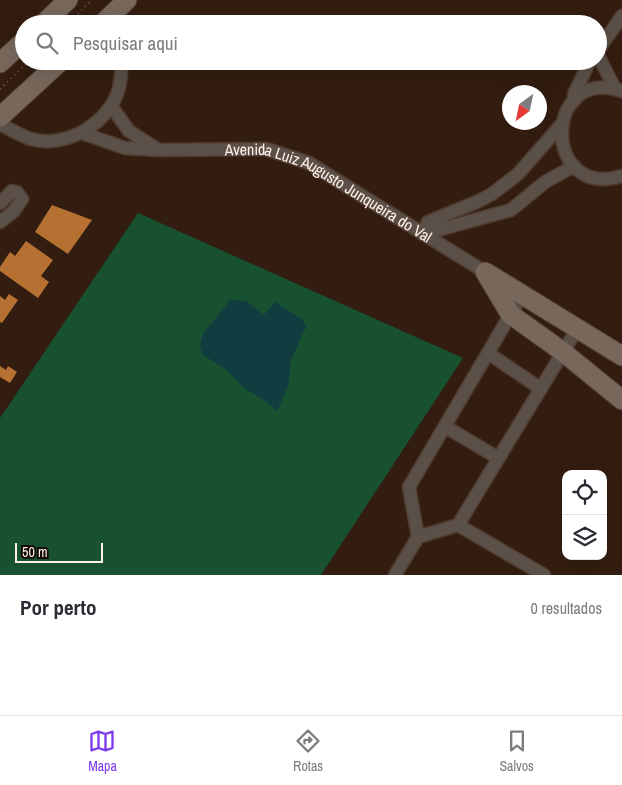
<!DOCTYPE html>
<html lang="pt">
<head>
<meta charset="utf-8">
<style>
	body { margin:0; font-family:"Archivo Narrow",sans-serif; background:#f2f2f3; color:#2b2b33 }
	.controls { position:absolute; right:15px; bottom:15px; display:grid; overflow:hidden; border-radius:10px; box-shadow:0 5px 20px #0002 }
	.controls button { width:45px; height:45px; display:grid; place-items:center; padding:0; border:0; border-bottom:1px solid #e1e1e2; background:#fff; color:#2b2b33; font:25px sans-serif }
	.compass { position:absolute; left:502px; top:85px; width:45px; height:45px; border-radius:50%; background:#fff; box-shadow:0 5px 20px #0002; rotate:213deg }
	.scale { position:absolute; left:15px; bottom:12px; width:88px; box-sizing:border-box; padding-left:5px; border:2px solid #feefe6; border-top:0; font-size:14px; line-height:18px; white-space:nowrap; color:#feefe6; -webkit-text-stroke:4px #140a05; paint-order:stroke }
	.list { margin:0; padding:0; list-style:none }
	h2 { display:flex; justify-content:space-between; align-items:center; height:65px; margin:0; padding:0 20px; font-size:21px }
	h2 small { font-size:16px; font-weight:400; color:#7c7c81 }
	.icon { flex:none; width:28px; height:28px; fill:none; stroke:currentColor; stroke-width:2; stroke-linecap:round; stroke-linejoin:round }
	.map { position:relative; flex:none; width:622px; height:575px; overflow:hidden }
	.search { position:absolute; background:#fff; box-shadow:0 5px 20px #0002; left:15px; right:15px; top:15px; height:55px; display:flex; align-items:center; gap:12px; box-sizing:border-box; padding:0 18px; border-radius:28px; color:#7c7c81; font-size:19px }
	.sheet { height:140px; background:#fff }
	nav { display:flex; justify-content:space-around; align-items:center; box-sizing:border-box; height:70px; border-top:1px solid #e1e1e2; background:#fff; font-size:14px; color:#7c7c81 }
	nav a { display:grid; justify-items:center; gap:2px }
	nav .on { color:#7c3aed }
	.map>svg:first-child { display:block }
</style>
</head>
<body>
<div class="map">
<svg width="622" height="575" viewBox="0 0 622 575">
	<rect width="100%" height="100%" fill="#331d10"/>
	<path fill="#17512f" d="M138,213L463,358L321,575H0V418Z"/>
	<path fill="#113d40" d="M230,300L246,301L264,315L275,302L303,320L306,327L291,360L288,387L277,411L267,402L243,387L227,370L202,354L200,345L203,334Z"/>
	<path fill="#b67031" d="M52,205L92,220L68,254L35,232Z
		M26,241L53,260L41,276L49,282L38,298L0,271V267L10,252L15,256Z
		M9,294L18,300L2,323L0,322V296L5,300Z
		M0,366L6,370L8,366L17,372L10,383L0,377Z"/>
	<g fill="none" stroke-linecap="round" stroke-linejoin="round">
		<defs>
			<g id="street">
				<path d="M598,50L622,16"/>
				<path d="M598,55L615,89"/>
				<path d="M622,91C542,65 542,201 622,176"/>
				<path d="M574,101V94L590,61"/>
				<path d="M111,106L129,131L157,149"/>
				<path d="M0,124C10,129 21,136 31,139C66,149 110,123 119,88C121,80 121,70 122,61"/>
				<path id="s1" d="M82,133L125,148L159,150L266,149L309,163L485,272"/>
				<path d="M0,203L12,191L17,192L22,199L14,211L0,222"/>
				<path d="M423,234L428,222L479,201L492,194L518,174L561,125"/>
				<path d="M423,234L511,210L545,182L574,166"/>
				<path d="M522,295L409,487L418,537L458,525L577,329"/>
				<path d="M488,353L541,389"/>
				<path d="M446,427L498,458"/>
				<path d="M458,525L544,575"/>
				<path d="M395,575L418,537"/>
			</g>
			<path id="secondary" d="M43,24L68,0
				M102,24L127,0
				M0,63L24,41
				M0,117L61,61
				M485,272L510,314L563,352L622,400
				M487,273L622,356"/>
		</defs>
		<use href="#street" stroke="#4f3a2e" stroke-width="15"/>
		<use href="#secondary" stroke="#4f3a2e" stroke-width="21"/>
		<path stroke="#715d51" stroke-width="2" stroke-dasharray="1 4" stroke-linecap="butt" d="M67,24L92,0
			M0,89L29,61"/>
		<use href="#street" stroke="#5a5048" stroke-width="12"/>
		<use href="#secondary" stroke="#78685c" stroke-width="19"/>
	</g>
	<g text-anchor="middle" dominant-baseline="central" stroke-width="5" stroke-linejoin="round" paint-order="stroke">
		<g font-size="16" fill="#feefe6" stroke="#140a05">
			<text stroke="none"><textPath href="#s1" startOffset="260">Avenida Luiz Augusto Junqueira do Val</textPath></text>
		</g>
	</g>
</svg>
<div class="controls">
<button><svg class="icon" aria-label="locate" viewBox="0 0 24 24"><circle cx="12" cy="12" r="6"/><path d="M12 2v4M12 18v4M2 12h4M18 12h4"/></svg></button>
<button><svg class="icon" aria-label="layers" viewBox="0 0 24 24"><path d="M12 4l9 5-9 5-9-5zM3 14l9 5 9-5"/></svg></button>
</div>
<svg class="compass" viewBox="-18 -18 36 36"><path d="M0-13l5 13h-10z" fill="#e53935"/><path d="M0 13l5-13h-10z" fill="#7c7c81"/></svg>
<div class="scale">50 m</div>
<div class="search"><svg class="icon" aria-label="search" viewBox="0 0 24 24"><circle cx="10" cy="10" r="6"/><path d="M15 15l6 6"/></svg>Pesquisar aqui</div>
</div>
<section class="sheet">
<h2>Por perto<small>0 resultados</small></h2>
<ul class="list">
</ul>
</section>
<nav>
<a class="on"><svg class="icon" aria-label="map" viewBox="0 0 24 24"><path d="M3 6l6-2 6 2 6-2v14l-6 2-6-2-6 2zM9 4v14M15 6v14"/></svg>Mapa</a>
<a><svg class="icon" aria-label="directions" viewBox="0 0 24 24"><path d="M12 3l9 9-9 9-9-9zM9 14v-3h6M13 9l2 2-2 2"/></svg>Rotas</a>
<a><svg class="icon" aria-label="saved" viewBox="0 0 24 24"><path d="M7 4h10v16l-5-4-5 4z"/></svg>Salvos</a>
</nav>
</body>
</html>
